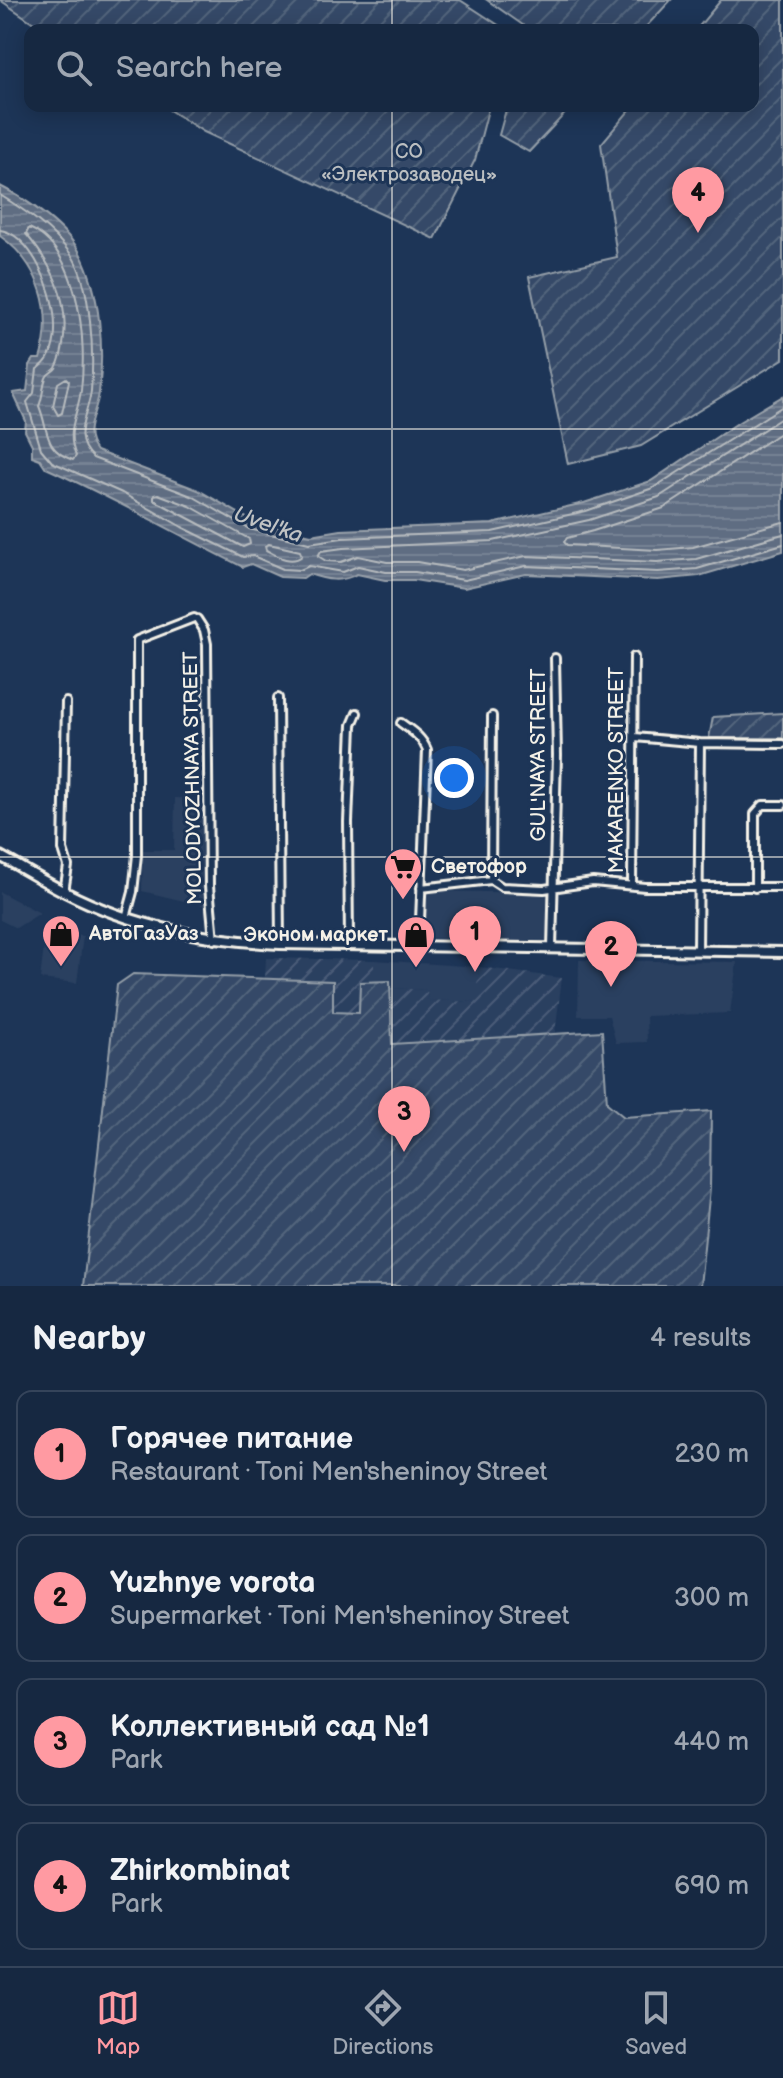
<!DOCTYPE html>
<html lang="en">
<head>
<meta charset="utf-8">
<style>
	body { margin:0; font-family:"Balsamiq Sans",sans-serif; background:#1f3048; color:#f1f3f6 }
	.you { position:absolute; left:454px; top:778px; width:28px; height:28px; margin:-20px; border:6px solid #fff; border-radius:50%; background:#1a73e8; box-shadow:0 0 0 12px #1a73e833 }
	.badge { display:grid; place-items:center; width:52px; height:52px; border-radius:50%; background:#ff9aa2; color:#111; font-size:26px; font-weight:700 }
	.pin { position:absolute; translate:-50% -66px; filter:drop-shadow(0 2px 4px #0008) }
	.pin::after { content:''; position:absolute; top:42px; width:28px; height:24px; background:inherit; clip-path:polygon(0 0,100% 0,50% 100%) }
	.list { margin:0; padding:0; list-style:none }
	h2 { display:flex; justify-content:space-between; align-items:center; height:104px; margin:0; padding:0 32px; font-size:34px }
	h2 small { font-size:26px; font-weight:400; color:#9ea6b1 }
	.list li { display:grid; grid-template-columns:52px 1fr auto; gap:24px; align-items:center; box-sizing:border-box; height:128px; margin:0 16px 16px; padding:0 16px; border:2px solid #35445a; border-radius:16px }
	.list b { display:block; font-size:30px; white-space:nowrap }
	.list p { margin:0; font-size:26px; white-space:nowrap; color:#9ea6b1 }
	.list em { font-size:26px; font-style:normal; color:#9ea6b1 }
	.icon { flex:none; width:44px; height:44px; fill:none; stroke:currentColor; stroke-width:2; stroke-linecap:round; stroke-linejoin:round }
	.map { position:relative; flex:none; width:783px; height:1286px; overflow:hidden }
	.search { position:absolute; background:#162841; box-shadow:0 4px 20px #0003; left:24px; right:24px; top:24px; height:88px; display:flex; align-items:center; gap:20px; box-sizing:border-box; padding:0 28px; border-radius:16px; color:#9ea6b1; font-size:30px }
	.sheet { height:680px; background:#162841 }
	nav { display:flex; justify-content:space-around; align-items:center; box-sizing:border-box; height:112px; border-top:2px solid #35445a; background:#162841; font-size:22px; color:#9ea6b1 }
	nav a { display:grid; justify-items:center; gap:4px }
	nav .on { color:#ff9aa2 }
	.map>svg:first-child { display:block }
</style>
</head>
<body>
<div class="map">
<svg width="783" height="1286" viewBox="0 0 783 1286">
	<defs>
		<pattern id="industrial-furrows" width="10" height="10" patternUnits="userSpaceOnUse" patternTransform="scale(2)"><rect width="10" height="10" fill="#2a4060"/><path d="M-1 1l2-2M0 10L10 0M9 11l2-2" fill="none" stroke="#4a5c77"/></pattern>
		<pattern id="garden-furrows" width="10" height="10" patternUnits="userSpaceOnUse" patternTransform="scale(2)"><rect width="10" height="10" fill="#354a67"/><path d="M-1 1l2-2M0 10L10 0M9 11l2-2" fill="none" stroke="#53657d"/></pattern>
		<pattern id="water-rules" width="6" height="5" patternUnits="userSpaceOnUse" patternTransform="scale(2)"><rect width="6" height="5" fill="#5e6d82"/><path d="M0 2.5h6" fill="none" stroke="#768294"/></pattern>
	</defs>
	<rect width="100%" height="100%" fill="#1d3557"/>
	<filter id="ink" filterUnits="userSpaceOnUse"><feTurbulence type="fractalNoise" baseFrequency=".0125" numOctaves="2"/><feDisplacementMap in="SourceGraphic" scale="16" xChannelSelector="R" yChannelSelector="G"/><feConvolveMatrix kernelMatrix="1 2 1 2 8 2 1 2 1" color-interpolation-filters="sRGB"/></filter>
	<g filter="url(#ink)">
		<path fill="#2a4060" d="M175,798L205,799V906L142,891L143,850H174Z
			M424,891L550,893L548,941L423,938Z
			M0,892L40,913L16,928L0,920Z
			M46,931L83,936L77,983L40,979Z
			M374,960L479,967L476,1002L428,1000L427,990L391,988L390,981H374Z
			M579,960L737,962L730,1013L646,1016L647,1042L616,1043L609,1016H578Z"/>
		<path fill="url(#industrial-furrows)" d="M266,958L374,960V981L360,983V1013L332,1012V981L265,978Z
			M479,967L562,978L555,1033L392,1044L391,988L427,990L428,1000L475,1002Z"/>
		<path fill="url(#garden-furrows)" stroke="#949ea8" stroke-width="2" d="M0,0H460L506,30H44Z
			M487,0H671L643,30H530Z
			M721,0H783V359L641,446L568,464L529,277L617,257L601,144L633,106H753V30H696Z
			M163,106H489L475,160L435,239L204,132Z
			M507,106H572L529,152L499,135Z
			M783,713V738H709L713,717Z
			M133,974L333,981V1012L359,1013L360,982L390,981L392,1044L602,1031L607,1103L624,1117L711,1111L710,1188L700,1286H83L117,985Z"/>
		<path fill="url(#water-rules)" stroke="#9aa2ab" stroke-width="2" d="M0,186C26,199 67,227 80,253C101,293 104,350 99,393C96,415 81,432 96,451L198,490L252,521L311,535L341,530L492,524L584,503L651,481L739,422L783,396V551L699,576L658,580L526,574L464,588L414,580H385L357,574C341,583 326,580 309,574L303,578L280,577L251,564L243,567C177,534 113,498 46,468L40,459L32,456V445L25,431L26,421L13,393L27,391L30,365L34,359H40C55,313 40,264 0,236Z"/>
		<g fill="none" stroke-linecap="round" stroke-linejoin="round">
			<path stroke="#b8bcbf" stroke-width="2" d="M0,195C26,211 52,229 70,253C92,282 94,356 91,391C88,416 70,437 93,458L194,497L249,529L309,543L342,538L492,532L586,511L653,488L783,406
				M29,228C80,250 87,342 81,390C78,415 65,431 76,456L73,460C43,450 49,430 39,406C43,398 43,382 47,376C49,373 54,371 56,368C61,359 63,347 64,337C68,296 52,265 26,234Z
				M0,230C42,235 78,346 37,369L34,393L27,402L41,449L52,462L122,493L182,527L243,557L253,556L283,569L300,570L309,566L343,572L358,566L386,572H415L464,580L526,566L658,572L697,569L783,544
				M66,378L69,381L62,413L58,415L53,406L58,383Z
				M783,417L659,497L589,520L493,541L343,548L321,551L318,556L326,561L341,562L358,556L387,562H417L463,570L526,556L657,562L696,559L783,534
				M783,431L664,508L593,531L567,538L564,542L567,545L657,550L693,547L783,522
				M158,494L190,506L249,539L250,544L243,547L154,500V495Z
				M269,544L300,551L302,556C291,565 277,556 266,550L265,546Z"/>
			<defs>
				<path id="street" d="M197,619L204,630L207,644L209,886L214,940
					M278,698L280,944
					M401,723C412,731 422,737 427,750L419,945
					M635,737L700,743L783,744
					M491,880L492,716
					M632,884L634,657
					M421,888L491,880L502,887L544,889L593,882L645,887H783
					M755,888V814L763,805H783
					M64,892L68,866L63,850L66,702
					M126,918L133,892L137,855V640L194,618
					M349,945L348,822L352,725L357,713
					M552,948L557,755L555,658
					M698,951L700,743"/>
				<path id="secondary" d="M0,856C22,868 43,881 65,892C133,927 205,940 280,944L783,952"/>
			</defs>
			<use href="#street" stroke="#f4f1e8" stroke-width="12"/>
			<use href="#secondary" stroke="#f4f1e8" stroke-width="14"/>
			<use href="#street" stroke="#1d3557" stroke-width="6"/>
			<use href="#secondary" stroke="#1d3557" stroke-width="8"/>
		</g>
	</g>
	<path fill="none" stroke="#f4f1e8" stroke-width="2" stroke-opacity="0.55" d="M392,0V30M392,106V1286M0,429H783M0,857H783"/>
	<defs>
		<symbol id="supermarket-pin" viewBox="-11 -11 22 30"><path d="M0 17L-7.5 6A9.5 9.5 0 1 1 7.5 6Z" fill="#ff9aa2" stroke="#1d3557"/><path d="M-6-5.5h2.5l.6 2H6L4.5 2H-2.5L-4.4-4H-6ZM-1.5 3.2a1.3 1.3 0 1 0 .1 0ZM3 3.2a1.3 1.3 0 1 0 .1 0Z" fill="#111"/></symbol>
		<symbol id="shop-pin" viewBox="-11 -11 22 30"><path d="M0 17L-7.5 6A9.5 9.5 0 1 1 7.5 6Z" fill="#ff9aa2" stroke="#1d3557"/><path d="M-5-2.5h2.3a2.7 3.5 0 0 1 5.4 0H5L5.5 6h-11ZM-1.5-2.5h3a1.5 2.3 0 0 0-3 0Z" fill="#111"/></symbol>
	</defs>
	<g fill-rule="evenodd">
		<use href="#supermarket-pin" x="381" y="845" width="44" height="60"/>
		<use href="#shop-pin" x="39" y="912" width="44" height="60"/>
		<use href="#shop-pin" x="394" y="913" width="44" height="60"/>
	</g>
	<g text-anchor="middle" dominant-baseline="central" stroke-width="6" stroke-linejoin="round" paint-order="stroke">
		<g font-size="20" fill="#bbbfc1" stroke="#1d3557">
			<text x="409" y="152">СО<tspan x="409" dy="23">«Электрозаводец»</tspan></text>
		</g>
		<g font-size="20" fill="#f4f1e8" stroke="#1d3557">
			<text transform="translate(539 755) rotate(-90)">GUL'NAYA STREET</text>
			<text transform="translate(617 770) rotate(-90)">MAKARENKO STREET</text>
			<text transform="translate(193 778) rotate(-91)">MOLODYOZHNAYA STREET</text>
		</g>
		<g font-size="20" font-weight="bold" fill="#f4f1e8" stroke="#1d3557" text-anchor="start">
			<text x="431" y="867">Светофор</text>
			<text x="89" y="934">АвтоГазУаз</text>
			<text x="388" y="935" text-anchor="end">Эконом маркет</text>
		</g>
		<g font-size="22" font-style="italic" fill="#c0c3c4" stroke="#1d3557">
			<text transform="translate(268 525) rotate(19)">Uvel'ka</text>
		</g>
	</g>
</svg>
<div class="you"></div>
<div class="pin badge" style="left:475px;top:972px">1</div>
<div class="pin badge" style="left:611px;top:987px">2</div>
<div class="pin badge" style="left:404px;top:1152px">3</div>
<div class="pin badge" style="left:698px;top:233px">4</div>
<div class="search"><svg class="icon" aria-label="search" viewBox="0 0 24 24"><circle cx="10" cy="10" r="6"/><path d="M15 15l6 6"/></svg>Search here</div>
</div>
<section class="sheet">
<h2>Nearby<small>4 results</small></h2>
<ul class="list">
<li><span class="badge">1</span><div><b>Горячее питание</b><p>Restaurant · Toni Men'sheninoy Street</p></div><em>230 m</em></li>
<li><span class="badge">2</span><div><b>Yuzhnye vorota</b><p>Supermarket · Toni Men'sheninoy Street</p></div><em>300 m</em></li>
<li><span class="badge">3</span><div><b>Коллективный сад №1</b><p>Park</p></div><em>440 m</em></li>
<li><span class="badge">4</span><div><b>Zhirkombinat</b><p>Park</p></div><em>690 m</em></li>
</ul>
</section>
<nav>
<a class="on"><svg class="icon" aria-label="map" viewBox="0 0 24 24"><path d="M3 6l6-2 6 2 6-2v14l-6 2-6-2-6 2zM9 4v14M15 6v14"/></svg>Map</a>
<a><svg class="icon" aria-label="directions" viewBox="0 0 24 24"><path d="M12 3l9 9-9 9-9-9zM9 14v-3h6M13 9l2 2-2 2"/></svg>Directions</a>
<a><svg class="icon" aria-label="saved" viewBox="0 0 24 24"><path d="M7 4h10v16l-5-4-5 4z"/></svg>Saved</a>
</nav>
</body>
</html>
